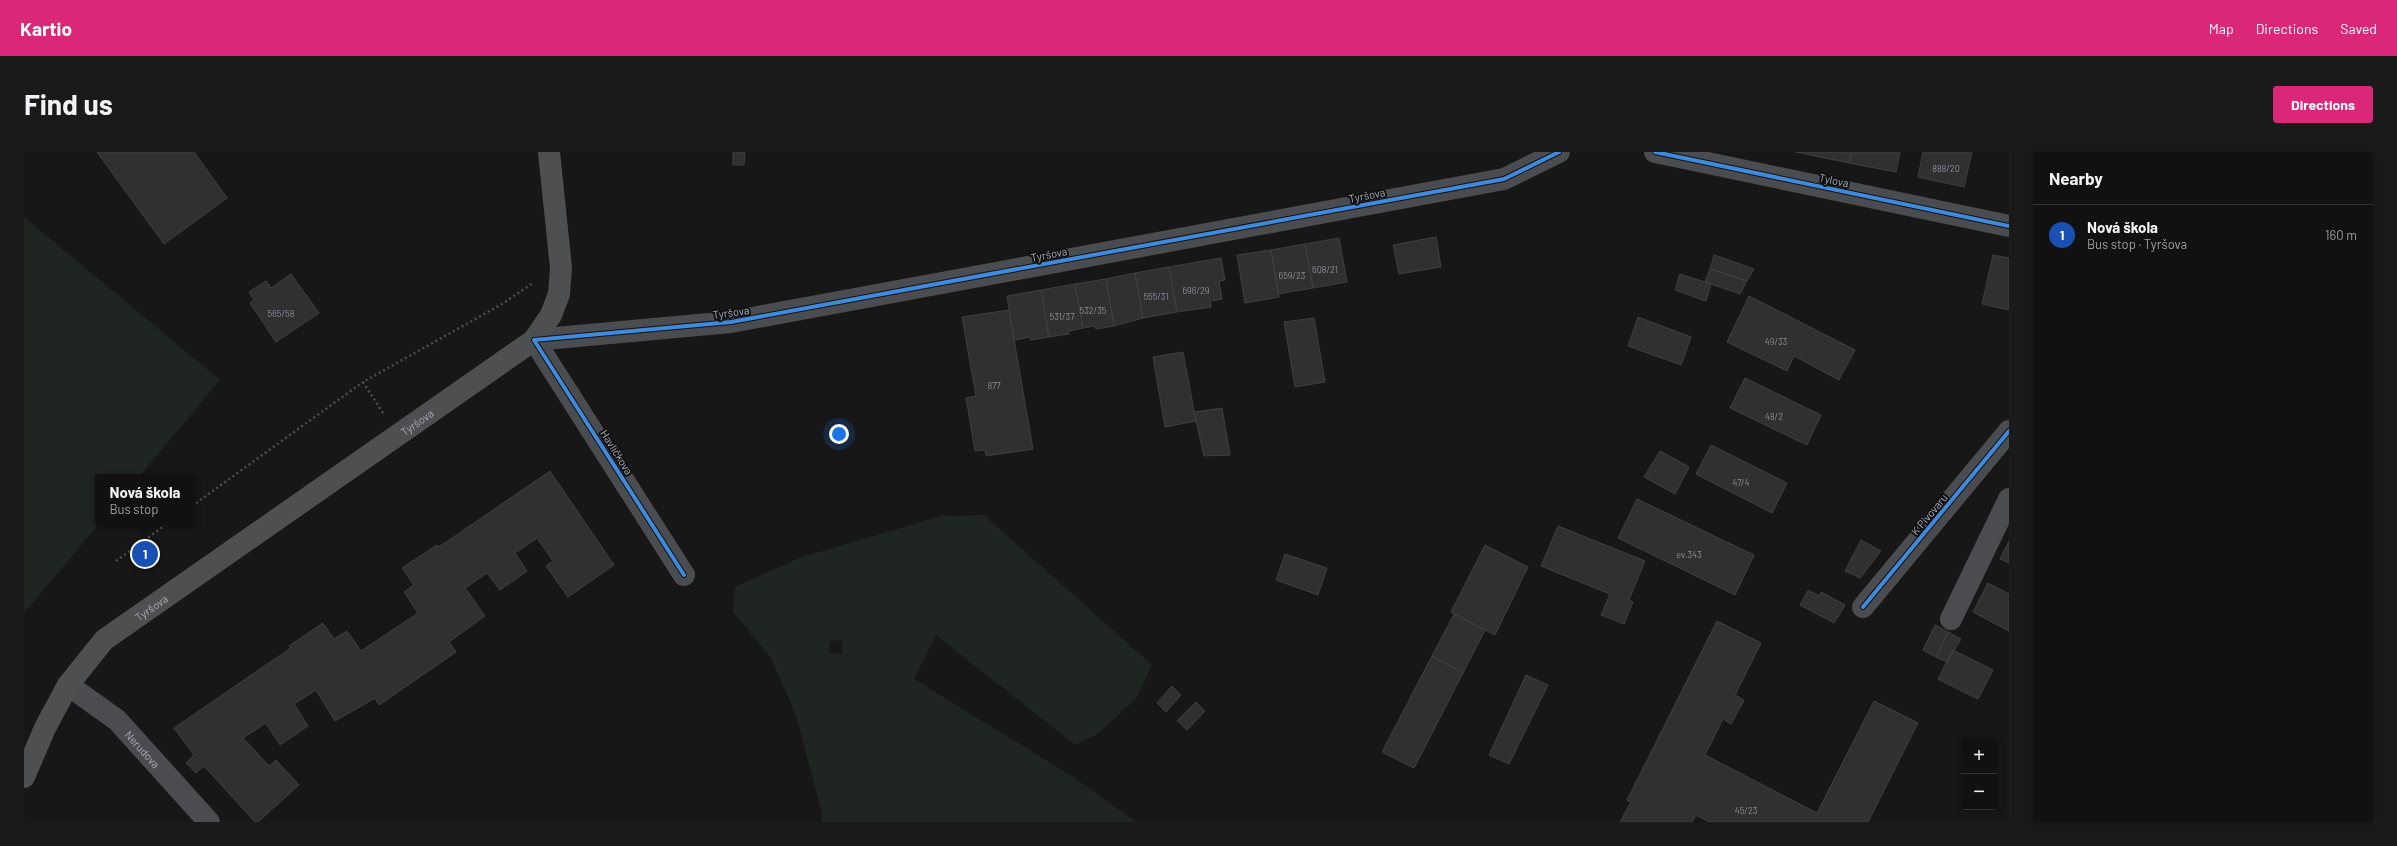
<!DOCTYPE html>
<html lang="en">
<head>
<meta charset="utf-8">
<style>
	body { margin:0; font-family:Barlow,sans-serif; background:#1a1a1a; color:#f1f3f6 }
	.controls { position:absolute; right:12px; bottom:12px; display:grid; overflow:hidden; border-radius:4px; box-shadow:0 2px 10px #0003 }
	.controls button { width:36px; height:36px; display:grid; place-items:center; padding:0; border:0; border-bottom:1px solid #303131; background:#111; color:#f1f3f6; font:20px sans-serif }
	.you { position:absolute; left:815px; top:282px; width:14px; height:14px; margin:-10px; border:3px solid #fff; border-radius:50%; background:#1a73e8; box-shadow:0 0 0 6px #1a73e833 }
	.badge { display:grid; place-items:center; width:26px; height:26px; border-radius:50%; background:#db2777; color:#fff; font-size:13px; font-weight:700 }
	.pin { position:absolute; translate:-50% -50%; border:2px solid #fff; box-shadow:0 1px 4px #0006 }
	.popup { position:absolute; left:71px; top:322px; width:100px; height:52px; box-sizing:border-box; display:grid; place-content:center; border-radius:4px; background:#111; filter:drop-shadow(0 1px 3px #0005); font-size:13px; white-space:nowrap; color:#9c9d9f }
	.popup b { font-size:15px; color:#f1f3f6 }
	.popup::after { content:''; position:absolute; left:50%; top:100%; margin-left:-8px; border:8px solid transparent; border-top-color:#111 }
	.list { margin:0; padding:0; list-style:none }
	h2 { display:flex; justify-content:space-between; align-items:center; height:52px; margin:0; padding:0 16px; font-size:17px }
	h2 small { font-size:13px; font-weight:400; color:#9c9d9f }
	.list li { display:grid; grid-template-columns:26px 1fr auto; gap:12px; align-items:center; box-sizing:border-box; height:60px; padding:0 16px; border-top:1px solid #303131 }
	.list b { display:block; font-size:15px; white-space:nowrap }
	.list p { margin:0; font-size:13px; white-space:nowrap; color:#9c9d9f }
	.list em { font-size:13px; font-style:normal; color:#9c9d9f }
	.map { position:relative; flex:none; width:1985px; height:670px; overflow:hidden; border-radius:4px }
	header { display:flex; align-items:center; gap:24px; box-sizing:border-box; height:56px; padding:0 20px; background:#db2777; color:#fff }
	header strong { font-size:19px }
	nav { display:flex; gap:22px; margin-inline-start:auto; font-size:14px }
	.intro { display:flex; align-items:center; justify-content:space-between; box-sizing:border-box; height:96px; padding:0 24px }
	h1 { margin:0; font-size:28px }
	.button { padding:10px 18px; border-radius:4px; background:#db2777; color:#fff; font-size:14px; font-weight:700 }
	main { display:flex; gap:24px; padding:0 24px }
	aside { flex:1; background:#111; border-radius:4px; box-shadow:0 2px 10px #0003 }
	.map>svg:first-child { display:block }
</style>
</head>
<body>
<header>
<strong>Kartio</strong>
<nav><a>Map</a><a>Directions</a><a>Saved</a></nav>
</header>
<div class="intro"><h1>Find us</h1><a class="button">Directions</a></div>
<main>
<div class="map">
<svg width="1985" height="670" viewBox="0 0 1985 670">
	<rect width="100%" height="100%" fill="#171717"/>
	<path fill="#1f2520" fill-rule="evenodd" d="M0,65L196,228L115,325H74V371H76L0,461Z
		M960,363L1128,513L1112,547L1072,583L1051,593L912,483L890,527L1046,623L1113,670H798V662L772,563L747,506L709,460L711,435L775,406L917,364ZM818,488V502L805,501L806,489Z"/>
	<path fill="#303031" stroke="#3f4043" d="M73,0H170L203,46L140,92Z
		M709,0H721L720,13H709Z
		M1772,0H1828L1825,11Z
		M1828,0H1876L1872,20L1825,11Z
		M1899,0H1948L1940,35L1894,25Z
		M1412,85L1417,115L1375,122L1369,93Z
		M1315,86L1323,130L1289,136L1281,92Z
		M1281,92L1289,136L1254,142L1247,98Z
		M1247,98L1255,145L1221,151L1213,103Z
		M1690,103L1730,117L1723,129L1686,117Z
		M1969,103L1985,106V158L1958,152Z
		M1197,106L1201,128L1195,129L1198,147L1186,149L1187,155L1153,160L1145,115Z
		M1145,115L1153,160L1119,166L1111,121Z
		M1686,117L1723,129L1716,142L1681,130Z
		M1111,121L1119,166L1090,174L1082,127Z
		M267,122L295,161L252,190L226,151L230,148L225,140L242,129L247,136Z
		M1656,122L1687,132L1682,149L1651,138Z
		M1082,127L1090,174L1072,177L1071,174L1059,176L1051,132Z
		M1051,132L1059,176L1045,179V182L1025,185L1017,138Z
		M1017,138L1025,185L1007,188L1006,185L990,188L983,144Z
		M1725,144L1831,198L1815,228L1770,204L1763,219L1703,190Z
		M985,158L1009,297L962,304L961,298L951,299L942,246L952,244L938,165Z
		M1614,165L1667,185L1657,213L1604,194Z
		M1290,166L1301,230L1271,235L1260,170Z
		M1159,200L1172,269L1141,275L1129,205Z
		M1721,226L1797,263L1783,293L1706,256Z
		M1198,256L1206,303L1180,304L1170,260Z
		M1687,293L1763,331L1748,361L1672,322Z
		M1636,299L1665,315L1651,342L1620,325Z
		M526,319L590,413L544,445L522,414L529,409L513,386L491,401L503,419L476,438L463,421L441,436L461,464L425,490L432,500L355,553L351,546L311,569L292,538L270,552L284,574L256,593L242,571L219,586L245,614L252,608L275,633L234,670H231L180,614L172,621L162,611L170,603L150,576L267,496L265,494L299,471L310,487L323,479L337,499L394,461L380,440L390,433L378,416L413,393L415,395Z
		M1613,347L1730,403L1711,443L1594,386Z
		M1534,374L1621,409L1605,448L1609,450L1600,472L1577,463L1586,442L1517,414Z
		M1837,388L1857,399L1836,426L1821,419Z
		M1985,389V411L1976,407Z
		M1461,393L1504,415L1471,483L1427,460Z
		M1261,402L1303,416L1294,443L1252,428Z
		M1964,431L1985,442V479L1949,460Z
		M1784,438L1795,444L1797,440L1821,453L1810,471L1776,453Z
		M1430,462L1461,478L1439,521L1408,504Z
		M1693,469L1737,491L1711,543L1720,548L1707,572L1699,567L1681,603L1793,661L1850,549L1894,571L1844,670H1685L1672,663L1668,670H1596L1607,650L1603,648Z
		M1911,473L1924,480L1912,505L1899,498Z
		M1924,480L1937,487L1923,510L1912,505Z
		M1929,498L1969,518L1954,547L1914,527Z
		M1408,504L1439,521L1390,616L1358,600Z
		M1502,523L1524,533L1485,612L1465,603Z
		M1148,534L1157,543L1142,560L1133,551Z
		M1172,550L1181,559L1163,578L1153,569Z"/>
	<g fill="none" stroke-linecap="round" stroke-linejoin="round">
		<path stroke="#4d4e50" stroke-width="2.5" stroke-dasharray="2 3" stroke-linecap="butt" d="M359,261L339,230L478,152L509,131
			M168,354L339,230
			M92,409L144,371"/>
		<g stroke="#4b4c4f" stroke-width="22">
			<path d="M1631,0L1985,74"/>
			<path d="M660,423L510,188L707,170L1480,27L1535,0"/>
			<path d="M1839,455L1985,279"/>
			<path d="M1927,467L1985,347"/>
			<path id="s1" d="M44,533L93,568L185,670"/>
		</g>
		<path stroke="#4e4f51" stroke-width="22" id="s2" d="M0,625L21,576L44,533L80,488L510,188L527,163L535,142L537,116L525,0"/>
		<defs>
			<path id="cycleway" d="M1631,0L1985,74
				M660,423L510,188L707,170L1480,27L1535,0
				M1839,455L1985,279"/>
		</defs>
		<use href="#cycleway" stroke="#111113" stroke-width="6"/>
		<use href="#cycleway" stroke="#408adc" stroke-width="4"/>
	</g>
	<g text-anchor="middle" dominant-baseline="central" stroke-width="4" stroke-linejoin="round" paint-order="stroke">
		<g font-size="9" fill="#8b8e95">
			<text x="1922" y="16">888/20</text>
			<text x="1301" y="117">608/21</text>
			<text x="1268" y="123">659/23</text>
			<text x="1172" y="138">696/29</text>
			<text x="1132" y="144">555/31</text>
			<text x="1069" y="158">532/35</text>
			<text x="257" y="161">565/58</text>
			<text x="1038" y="164">531/37</text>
			<text x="1752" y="189">49/33</text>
			<text x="970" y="233">877</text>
			<text x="1750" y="264">48/2</text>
			<text x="1717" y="330">47/4</text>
			<text x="1665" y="402">ev.343</text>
			<text x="1722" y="658">45/23</text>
		</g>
		<g font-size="11" fill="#a9adb6" stroke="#111113">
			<text transform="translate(1810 28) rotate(12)">Tylova</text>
			<text transform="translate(1343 43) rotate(-11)">Tyršova</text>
			<text transform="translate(1025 102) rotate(-11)">Tyršova</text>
			<text transform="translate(707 160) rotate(-8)">Tyršova</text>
			<text stroke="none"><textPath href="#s2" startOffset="541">Tyršova</textPath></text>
			<text transform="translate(593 300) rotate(58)">Havlíčkova</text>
			<text transform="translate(1905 362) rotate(-50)">K Pivovaru</text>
			<text stroke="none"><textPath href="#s2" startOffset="217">Tyršova</textPath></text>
			<text stroke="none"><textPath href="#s1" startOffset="99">Nerudova</textPath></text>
		</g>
	</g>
</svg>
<div class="controls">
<button>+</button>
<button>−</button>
</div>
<div class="you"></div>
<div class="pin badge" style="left:121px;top:402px;background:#1a4fb4">1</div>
<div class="popup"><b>Nová škola</b>Bus stop</div>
</div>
<aside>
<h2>Nearby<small></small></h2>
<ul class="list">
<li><span class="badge" style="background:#1a4fb4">1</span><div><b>Nová škola</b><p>Bus stop · Tyršova</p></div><em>160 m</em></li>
</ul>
</aside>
</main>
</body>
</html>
